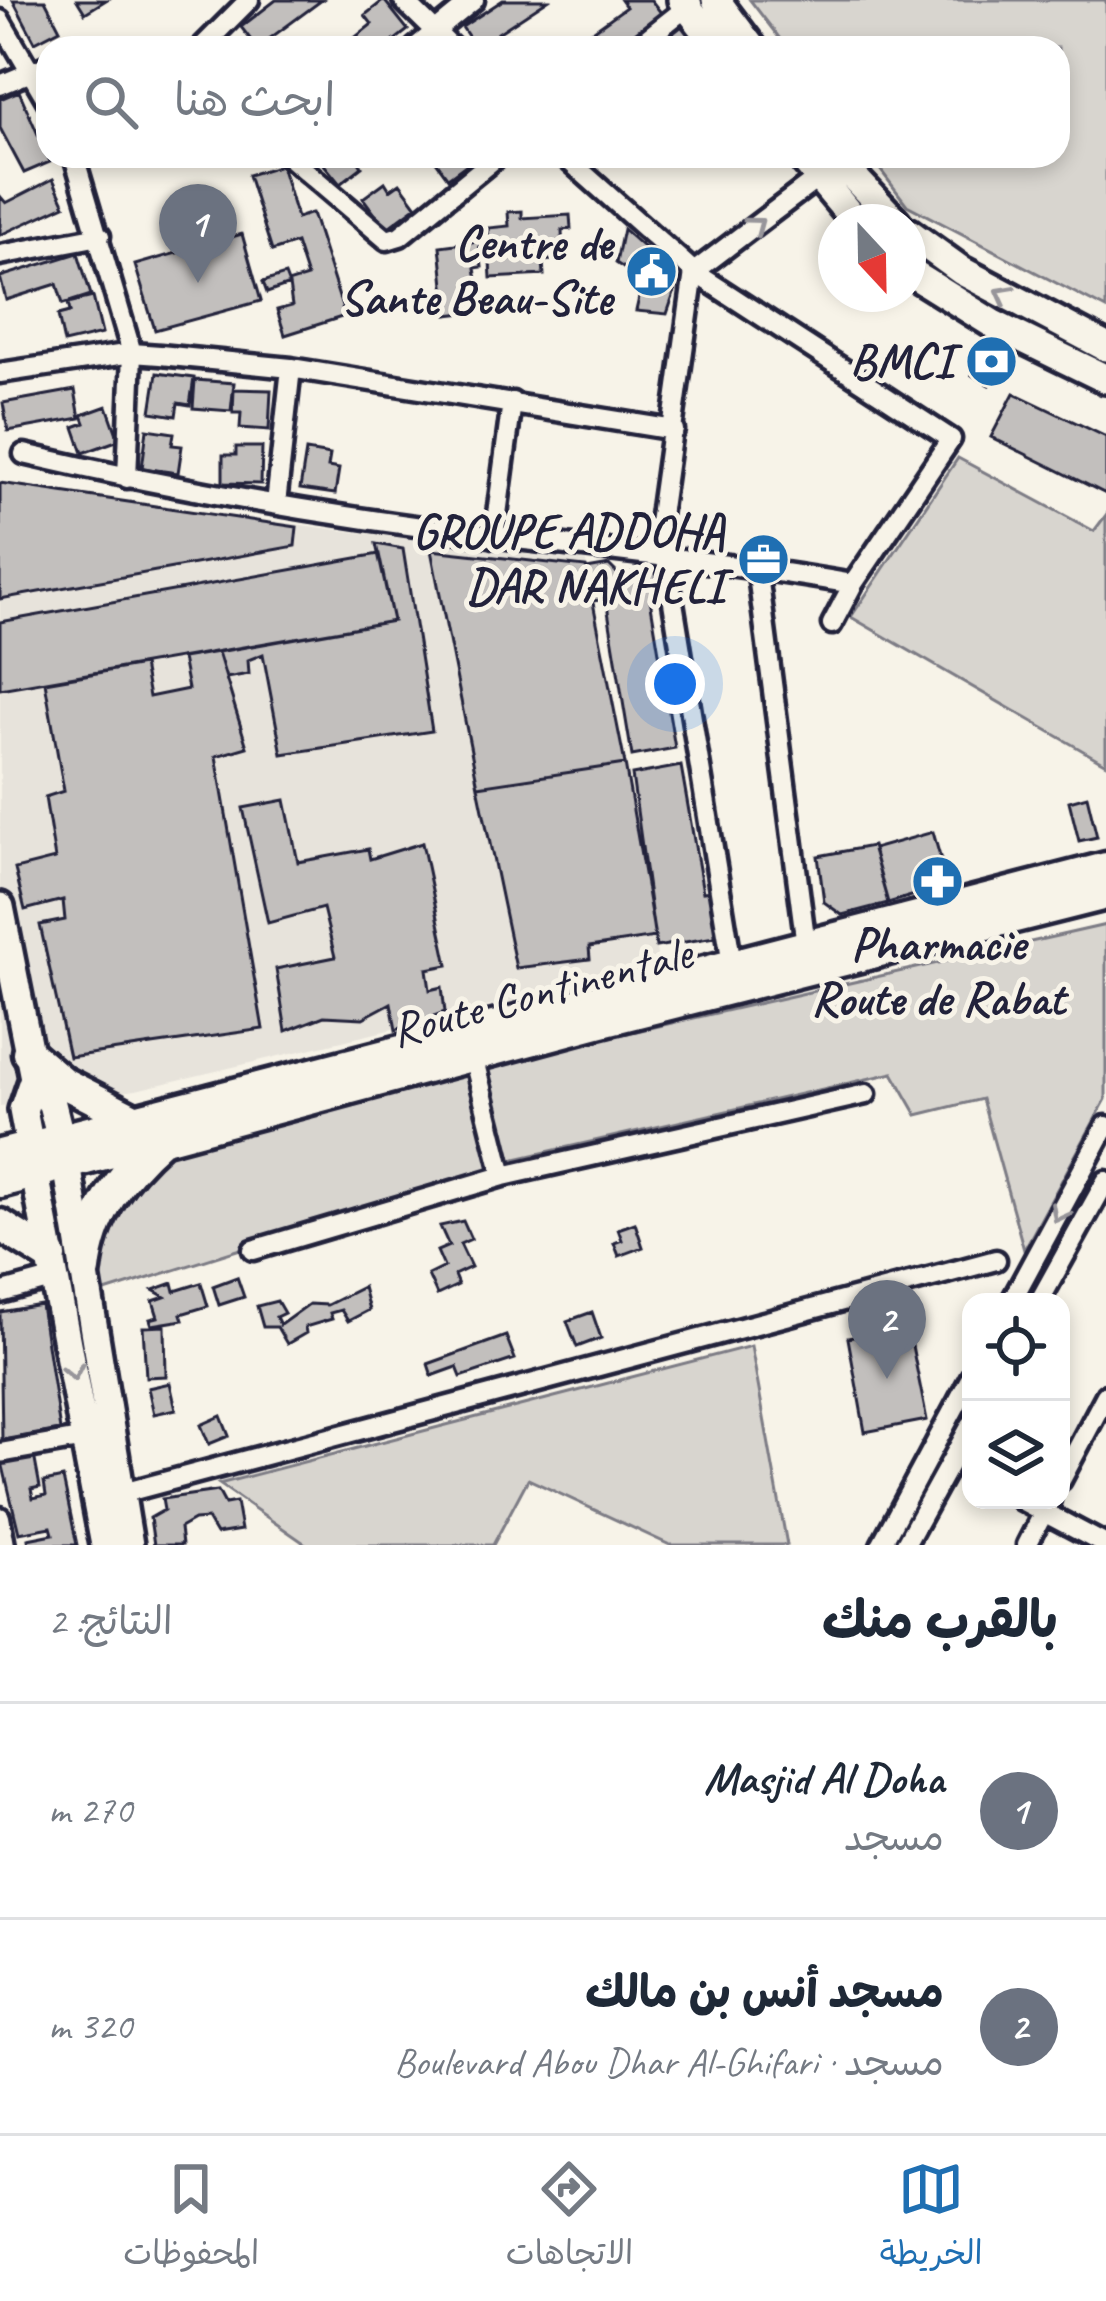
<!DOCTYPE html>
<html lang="ar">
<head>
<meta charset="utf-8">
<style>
	body { margin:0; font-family:Caveat,"Playpen Sans Arabic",sans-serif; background:#f6f6f7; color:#1f2937; direction:rtl }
	.controls { position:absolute; right:36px; bottom:36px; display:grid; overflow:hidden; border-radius:24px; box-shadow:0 6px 18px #0003 }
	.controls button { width:108px; height:108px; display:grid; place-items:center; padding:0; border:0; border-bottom:3px solid #e0e1e3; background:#fff; color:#1f2937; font:60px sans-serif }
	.compass { position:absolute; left:818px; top:204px; width:108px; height:108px; border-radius:50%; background:#fff; box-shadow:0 6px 18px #0003; rotate:158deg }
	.you { position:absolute; left:675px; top:684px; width:42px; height:42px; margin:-30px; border:9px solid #fff; border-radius:50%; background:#1a73e8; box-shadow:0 0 0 18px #1a73e833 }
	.badge { display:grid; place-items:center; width:78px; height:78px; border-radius:50%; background:#1f6fb2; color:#fff; font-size:39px; font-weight:700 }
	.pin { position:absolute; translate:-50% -99px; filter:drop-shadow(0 3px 6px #0008) }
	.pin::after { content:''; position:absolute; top:63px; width:42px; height:36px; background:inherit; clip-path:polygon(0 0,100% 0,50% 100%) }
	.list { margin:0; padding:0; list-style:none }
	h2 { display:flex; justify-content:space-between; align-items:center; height:156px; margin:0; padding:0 48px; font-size:51px }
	h2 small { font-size:39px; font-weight:400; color:#747a83 }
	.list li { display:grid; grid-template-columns:78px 1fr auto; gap:36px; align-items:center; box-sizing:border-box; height:216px; padding:0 48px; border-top:3px solid #e0e1e3 }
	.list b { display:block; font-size:45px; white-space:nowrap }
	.list p { margin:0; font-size:39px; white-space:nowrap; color:#747a83 }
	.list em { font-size:39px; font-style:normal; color:#747a83 }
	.icon { flex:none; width:66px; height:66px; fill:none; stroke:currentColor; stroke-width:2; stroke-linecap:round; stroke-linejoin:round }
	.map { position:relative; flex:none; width:1106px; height:1545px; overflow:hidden; direction:ltr }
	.search { position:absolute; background:#fff; box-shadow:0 6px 18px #0003; left:36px; right:36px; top:36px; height:132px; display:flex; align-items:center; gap:30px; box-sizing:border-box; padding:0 42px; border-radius:36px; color:#747a83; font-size:45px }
	.sheet { height:588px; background:#fff }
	nav { display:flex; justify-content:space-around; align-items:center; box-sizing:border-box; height:168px; border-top:3px solid #e0e1e3; background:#fff; font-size:33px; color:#747a83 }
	nav a { display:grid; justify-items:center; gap:6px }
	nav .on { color:#1f6fb2 }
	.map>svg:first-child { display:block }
</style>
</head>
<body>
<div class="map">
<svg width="1106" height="1545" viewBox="0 0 1106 1545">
	<rect width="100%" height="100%" fill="#f7f3e8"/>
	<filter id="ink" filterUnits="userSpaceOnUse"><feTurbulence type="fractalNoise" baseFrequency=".00833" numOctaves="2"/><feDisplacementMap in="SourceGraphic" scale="24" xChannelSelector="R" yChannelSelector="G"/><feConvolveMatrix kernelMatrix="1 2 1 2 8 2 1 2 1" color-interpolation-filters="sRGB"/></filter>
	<g filter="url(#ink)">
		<path fill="#e7e3db" d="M0,486L586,562L659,966L136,1090L0,1106Z"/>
		<path fill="#d8d5cf" stroke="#7d7c85" stroke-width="3" d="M750,0H1106V309L907,205L870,156H1058V48H787Z
			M958,458L1094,531L1106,515V764L851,617Z
			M1106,925V1099L1024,1250L982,1099L917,1115L893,1073L511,1160L486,1065Z
			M467,1073L493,1169L102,1293L95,1244L164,1150Z
			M751,1346L787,1545H670L528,1479L493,1545H307L219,1484Z"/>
		<path fill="#c2bfbd" stroke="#22223b" stroke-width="3" d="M13,0H45L60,29L35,42Z
			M77,0H106L85,13Z
			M276,0H322L257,48L241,27Z
			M384,0L408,30L385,48H342L372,24L365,15Z
			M503,0H548L498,33L506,48H476L462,27Z
			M621,0H651L662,14L615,48H569L626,7Z
			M680,21L696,42L689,48H646Z
			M19,91L50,162L24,173L0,128V99Z
			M317,156H355L362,167L340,184Z
			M432,156H478L448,178Z
			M281,165L297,218L312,213L345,316L285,335L277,310L292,306L289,285L267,293L263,282L285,275L288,283L307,277L296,243L272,251L248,175Z
			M53,179L65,205L0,235V196L6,203Z
			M385,182L390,190L400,183L417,206L386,229L363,198Z
			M522,211V218L570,215L571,229L562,230L563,259L543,261L544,275L491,278L488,228L509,226L508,212Z
			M623,229L679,279L667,314L636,311L640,293L631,273L616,263Z
			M242,234L261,301L155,330L135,265Z
			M479,241L482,267L475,268L482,311L447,315L440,246Z
			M78,253L91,295L63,304L57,284L6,300L0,277Z
			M93,297L102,334L64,343L58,315L70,312L68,303Z
			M995,337L1013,347L989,385L972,375Z
			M157,373L194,378L190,405L178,403L176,416L151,412Z
			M195,380L234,383L231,411L193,408Z
			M234,389L271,390L269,430L240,428L241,413H233Z
			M75,390L80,418L8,431L3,403Z
			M1014,393L1106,437V494L991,437Z
			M107,406L119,440L83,453L74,427L85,423L82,415Z
			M147,429L174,433L172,445L182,446L178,473L142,468Z
			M236,447H262L261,484L223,483V455H236Z
			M306,451L330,455L328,467L339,469L335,494L300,489Z
			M0,483L297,527L295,546L0,599Z
			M376,544L403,549L432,731L282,754L263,654L248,660L249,674L226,678L218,652L393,621Z
			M431,550L586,567L625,764L478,786Z
			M379,554L393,621L0,689V622Z
			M609,565L618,574L661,570L665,596L650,599L675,748L632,756L606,599L593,601L587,569Z
			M218,652L247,747L216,756L263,1029L69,1057L40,925L65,920L63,900L25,910L15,869L55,859L45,797L64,791L45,682L143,665L149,697L188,689L182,658Z
			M625,764L655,937L589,947L590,959L516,968L478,786Z
			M681,766L703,892L712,891L720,936L656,947L632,775Z
			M1087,796L1097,837L1079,841L1069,801Z
			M285,800L298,862L368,849L370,859L422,843L448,965L427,969L430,990L442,987L445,1012L396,1030L391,1003L363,1018L324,1016L286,1031L276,969L335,957L323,908L268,923L243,808Z
			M933,832L948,885L888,903L873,849Z
			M872,846L888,903L842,915L824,902L818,856Z
			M463,1221L471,1239L460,1244L471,1267L454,1275L458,1285L437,1295L428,1275L444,1267L437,1251L449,1246L440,1226Z
			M635,1223L643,1247L619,1256L614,1243L622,1240L618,1229Z
			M237,1277L244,1297L219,1305L213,1286Z
			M173,1283L175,1291L201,1283L208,1306L181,1314L183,1320L152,1325L150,1319L158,1317L153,1301L165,1297L153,1290Z
			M363,1287L369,1310L348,1321L341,1310L330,1313L332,1319L305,1327L306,1333L287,1344L277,1327H263L257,1306L277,1301L284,1313L276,1317L280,1325L309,1304L327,1305Z
			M41,1305L60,1430L2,1440L0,1312Z
			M592,1312L601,1338L577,1347L567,1321Z
			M165,1326L166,1376L146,1377L143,1327Z
			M908,1326L927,1420L865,1432L848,1338Z
			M506,1336L515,1359L461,1377L457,1367L432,1376L428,1364Z
			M170,1383L176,1409L154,1414L148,1388Z
			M221,1416L229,1436L209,1444L201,1425Z
			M34,1455L40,1487L31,1489L33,1498L46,1495L44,1482L63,1478L77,1545H29L28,1539L53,1534L51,1527L19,1533L2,1462Z
			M218,1491L225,1504L236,1502L241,1530L216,1534L207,1519L194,1520L180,1528L182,1545H154L150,1518L164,1510L162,1499Z"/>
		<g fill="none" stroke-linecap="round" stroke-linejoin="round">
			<defs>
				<path id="street" d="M403,0L452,48
					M0,20L48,102
					M201,48L249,0
					M415,48L474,0
					M635,48L692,3
					M0,85L48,65
					M74,156L132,353L127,478
					M288,156L387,240L400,236L498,156
					M0,255L100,236
					M0,373L132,353L160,355L291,368L674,430
					M24,454C178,490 335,517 491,536C613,551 732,563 853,584L951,439L694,272L564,156
					M276,504L291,368
					M494,537L512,402
					M655,552L694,272L818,178
					M665,553L732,964
					M757,567L806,945
					M832,624L853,584
					M473,1056L503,1176
					M253,1250L503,1176L866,1094
					M0,1293L55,1278
					M1011,1302L1106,1126
					M1039,1302L1106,1181
					M0,1453L85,1438
					M1061,1480L1106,1395
					M119,1494L996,1260
					M1021,1500L1106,1545
					M0,1517L5,1545
					M881,1545L971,1377
					M905,1545L971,1425
					M1027,1545L1050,1500"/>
				<path id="secondary" d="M682,0L719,48
					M716,0L752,48
					M801,156L856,222
					M834,156L896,222
					M908,232L962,271L1106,347
					M908,271L993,324L1106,379
					M0,907L34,1078L52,1104L67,1164L129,1545
					M34,1078L23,1110L105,1545"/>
				<path id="primary" d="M28,1053L62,1082L136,1120
					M0,1155L1106,868
					M0,1182L598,1022L1106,894
					M0,1225L51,1257
					M85,1270C91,1215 120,1175 161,1139"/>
			</defs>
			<use href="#street" stroke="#22223b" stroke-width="27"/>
			<use href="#secondary" stroke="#22223b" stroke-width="36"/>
			<use href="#primary" stroke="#22223b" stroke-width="39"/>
			<use href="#street" stroke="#f7f3e8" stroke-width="18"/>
			<use href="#secondary" stroke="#f7f3e8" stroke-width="27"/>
			<use href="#primary" stroke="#f7f3e8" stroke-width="30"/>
		</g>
		<defs><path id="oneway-chevron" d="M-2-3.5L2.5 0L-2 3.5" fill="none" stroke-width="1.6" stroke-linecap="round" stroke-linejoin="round" transform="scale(3)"/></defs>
		<g stroke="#97959a">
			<use href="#oneway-chevron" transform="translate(756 225) rotate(-37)"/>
			<use href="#oneway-chevron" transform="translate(1004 294) rotate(-152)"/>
			<use href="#oneway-chevron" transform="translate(1059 1214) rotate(118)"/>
			<use href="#oneway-chevron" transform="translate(73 1372) rotate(79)"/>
		</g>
	</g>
	<defs>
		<symbol id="civic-disc" viewBox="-11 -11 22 22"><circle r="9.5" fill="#1f6fb2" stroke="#f7f3e8"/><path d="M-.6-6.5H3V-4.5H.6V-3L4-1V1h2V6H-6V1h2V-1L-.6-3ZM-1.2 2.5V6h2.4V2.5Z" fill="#fff"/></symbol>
		<symbol id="bank-disc" viewBox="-11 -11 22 22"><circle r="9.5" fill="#1f6fb2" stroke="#f7f3e8"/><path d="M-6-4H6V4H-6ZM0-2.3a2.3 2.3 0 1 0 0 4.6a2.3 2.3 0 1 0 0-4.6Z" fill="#fff"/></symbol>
		<symbol id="office-disc" viewBox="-11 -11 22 22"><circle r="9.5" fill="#1f6fb2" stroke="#f7f3e8"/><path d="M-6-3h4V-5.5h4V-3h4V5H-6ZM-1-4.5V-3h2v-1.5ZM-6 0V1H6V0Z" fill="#fff"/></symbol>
		<symbol id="pharmacy-disc" viewBox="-11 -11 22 22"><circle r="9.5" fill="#1f6fb2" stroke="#f7f3e8"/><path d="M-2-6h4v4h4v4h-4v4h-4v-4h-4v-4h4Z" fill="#fff"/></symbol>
	</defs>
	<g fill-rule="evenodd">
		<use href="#civic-disc" x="622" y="242" width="59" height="59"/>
		<use href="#bank-disc" x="962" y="332" width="59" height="59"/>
		<use href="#office-disc" x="734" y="530" width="59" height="59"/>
		<use href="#pharmacy-disc" x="908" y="852" width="59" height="59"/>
	</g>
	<g text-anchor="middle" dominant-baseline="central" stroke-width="10" stroke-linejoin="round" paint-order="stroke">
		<g font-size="48" font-weight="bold" fill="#22223b" stroke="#f7f3e8" text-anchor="end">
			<text x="612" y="243">Centre de<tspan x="612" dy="55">Sante Beau-Site</tspan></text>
			<text x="953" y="361">BMCI</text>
			<text x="724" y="531">GROUPE ADDOHA<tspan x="724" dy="55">DAR NAKHELI</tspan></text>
			<text x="938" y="944" text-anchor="middle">Pharmacie<tspan x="938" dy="55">Route de Rabat</tspan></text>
		</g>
		<g font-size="48" fill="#22223b" stroke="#f7f3e8">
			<text transform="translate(541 991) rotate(-15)">Route Continentale</text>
		</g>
	</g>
</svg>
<div class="controls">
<button><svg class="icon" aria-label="locate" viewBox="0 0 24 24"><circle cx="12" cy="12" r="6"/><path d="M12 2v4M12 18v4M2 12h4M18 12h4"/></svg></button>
<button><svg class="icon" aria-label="layers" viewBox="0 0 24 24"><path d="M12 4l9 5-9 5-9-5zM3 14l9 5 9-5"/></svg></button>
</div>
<svg class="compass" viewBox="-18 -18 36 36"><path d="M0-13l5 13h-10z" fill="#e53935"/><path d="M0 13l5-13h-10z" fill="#747a83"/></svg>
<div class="you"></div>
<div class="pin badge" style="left:198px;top:283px;background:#6b7280">1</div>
<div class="pin badge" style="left:887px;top:1379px;background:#6b7280">2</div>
<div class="search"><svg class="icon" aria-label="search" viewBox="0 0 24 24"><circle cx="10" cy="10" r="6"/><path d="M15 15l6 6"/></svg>ابحث هنا</div>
</div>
<section class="sheet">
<h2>بالقرب منك<small>النتائج: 2</small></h2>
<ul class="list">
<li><span class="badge" style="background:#6b7280">1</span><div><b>Masjid Al Doha</b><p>مسجد</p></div><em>270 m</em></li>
<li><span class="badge" style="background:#6b7280">2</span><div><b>مسجد أنس بن مالك</b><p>مسجد · Boulevard Abou Dhar Al-Ghifari</p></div><em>320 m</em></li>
</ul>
</section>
<nav>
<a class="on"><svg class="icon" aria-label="map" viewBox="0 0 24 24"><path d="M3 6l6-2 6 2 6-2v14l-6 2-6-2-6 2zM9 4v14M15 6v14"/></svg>الخريطة</a>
<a><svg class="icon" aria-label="directions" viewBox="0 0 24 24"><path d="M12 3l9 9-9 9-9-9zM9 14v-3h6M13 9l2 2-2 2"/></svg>الاتجاهات</a>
<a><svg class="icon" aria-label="saved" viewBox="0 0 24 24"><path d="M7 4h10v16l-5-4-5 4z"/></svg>المحفوظات</a>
</nav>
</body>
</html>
